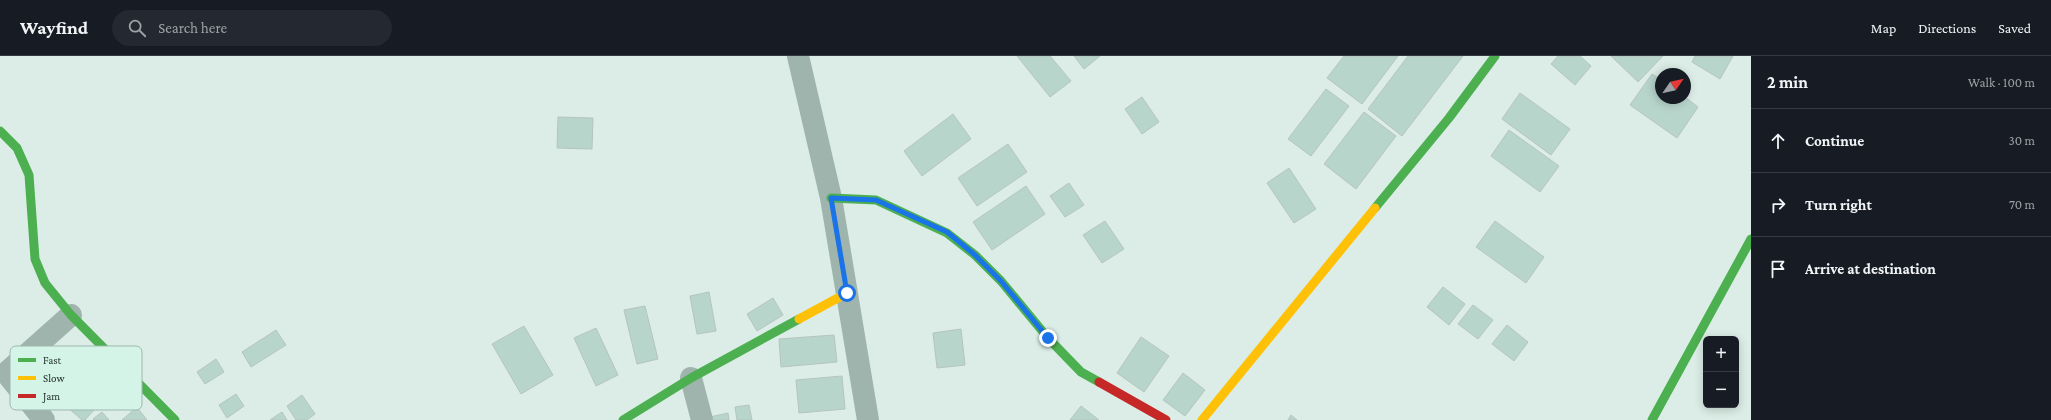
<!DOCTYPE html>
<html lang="en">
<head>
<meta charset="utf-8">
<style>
	body { margin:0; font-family:"Crimson Pro",serif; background:#242831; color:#f1f3f6 }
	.controls { position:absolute; right:12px; bottom:12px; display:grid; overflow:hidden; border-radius:6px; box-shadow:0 2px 10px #0003 }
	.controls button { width:36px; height:36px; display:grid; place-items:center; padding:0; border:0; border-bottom:1px solid #363941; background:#171b24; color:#f1f3f6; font:20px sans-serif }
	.compass { position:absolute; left:1655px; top:12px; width:36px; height:36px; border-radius:50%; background:#171b24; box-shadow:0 2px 10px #0003; rotate:56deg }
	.stop { position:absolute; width:12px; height:12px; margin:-9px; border:3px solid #1a73e8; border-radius:50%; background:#fff }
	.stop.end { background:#1a73e8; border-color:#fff; box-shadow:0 1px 4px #0008 }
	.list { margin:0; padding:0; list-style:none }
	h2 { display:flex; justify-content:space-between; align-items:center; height:52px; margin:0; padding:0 16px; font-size:17px }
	h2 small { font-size:13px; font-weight:400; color:#9ea1a6 }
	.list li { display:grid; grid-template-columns:26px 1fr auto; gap:12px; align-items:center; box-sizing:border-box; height:64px; padding:0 16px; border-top:1px solid #363941 }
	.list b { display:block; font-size:15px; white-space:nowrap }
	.list em { font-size:13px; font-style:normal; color:#9ea1a6 }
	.icon { flex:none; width:22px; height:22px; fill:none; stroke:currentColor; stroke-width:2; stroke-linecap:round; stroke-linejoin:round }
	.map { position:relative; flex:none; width:1751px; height:364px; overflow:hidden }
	header { display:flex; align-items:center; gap:24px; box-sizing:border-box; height:56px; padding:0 20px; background:#171b24; border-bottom:1px solid #363941 }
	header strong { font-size:19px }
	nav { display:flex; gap:22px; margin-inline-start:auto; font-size:14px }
	.search { width:280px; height:36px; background:#242831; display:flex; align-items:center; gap:10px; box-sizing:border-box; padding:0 14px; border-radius:22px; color:#9ea1a6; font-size:15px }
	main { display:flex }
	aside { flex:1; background:#171b24 }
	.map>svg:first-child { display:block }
</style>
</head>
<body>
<header>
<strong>Wayfind</strong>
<div class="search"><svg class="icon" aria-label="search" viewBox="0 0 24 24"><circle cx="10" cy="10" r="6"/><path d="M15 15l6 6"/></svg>Search here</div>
<nav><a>Map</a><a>Directions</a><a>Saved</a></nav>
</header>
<main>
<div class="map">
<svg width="1751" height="364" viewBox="0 0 1751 364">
	<rect width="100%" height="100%" fill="#dbede6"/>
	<path fill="#b8d5cc" stroke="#b6c4bf" d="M1017,0H1050L1071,25L1050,41Z
		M1074,0H1100L1084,13Z
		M1344,0H1398L1362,48L1327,22Z
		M1408,0H1463L1402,80L1368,53Z
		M1558,0H1580L1591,10L1575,29L1551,8Z
		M1611,0H1663L1638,26Z
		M1695,0H1733L1720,23L1692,6Z
		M1652,18L1661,24V42L1685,41L1698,51L1677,82L1630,49Z
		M1326,33L1349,50L1311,100L1288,83Z
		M1520,37L1570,73L1551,99L1502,63Z
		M1142,41L1159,66L1142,78L1125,53Z
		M1364,56L1396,80L1356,133L1324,108Z
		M953,58L971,83L922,120L904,95Z
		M558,61L593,62L592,93L557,92Z
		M1509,74L1559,110L1540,136L1491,100Z
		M1008,88L1027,116L977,150L958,122Z
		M1289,112L1316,153L1294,167L1267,127Z
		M1069,127L1084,149L1065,161L1050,140Z
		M1026,130L1045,158L992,194L973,166Z
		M1105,165L1124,193L1102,207L1083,179Z
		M1495,165L1544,201L1526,227L1476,191Z
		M1443,231L1465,248L1449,269L1427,251Z
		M709,236L716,275L697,278L690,240Z
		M773,242L783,259L757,275L747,258Z
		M1473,249L1493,264L1478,283L1458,268Z
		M645,250L658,303L637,308L624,254Z
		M1507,269L1528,286L1514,305L1492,288Z
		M524,270L553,319L521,338L492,288Z
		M596,272L618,319L596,330L574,282Z
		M961,273L965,309L937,312L933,277Z
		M276,274L286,289L251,311L242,296Z
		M834,279L837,306L781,311L779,283Z
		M1141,281L1169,300L1144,336L1117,317Z
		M216,303L224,316L205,328L197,316Z
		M1183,317L1205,334L1185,360L1163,344Z
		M92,319L111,335L85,364H82L66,350Z
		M842,320L845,353L799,357L796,324Z
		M236,338L244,350L227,362L219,349Z
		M302,339L315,358L307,364H296L287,350Z
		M749,349L752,364H737L735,351Z
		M1081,350L1099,364H1070Z
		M137,351L147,364H122Z
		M102,356L109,364H94L93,363Z
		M282,356L287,364H270Z
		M728,357L729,364H711L710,361Z
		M1291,359L1297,364H1288Z"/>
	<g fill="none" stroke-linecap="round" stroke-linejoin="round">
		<path stroke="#9eb4ac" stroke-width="22" d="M798,0L831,142L868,364
			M691,322L702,364
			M44,364L6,317L71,259"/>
		<path stroke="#4caf50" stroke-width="9" d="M0,75L17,92L29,119L35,203L45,227L71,259L175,364
			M831,142L876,144L947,177L975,199L1001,225L1048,282L1081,316L1099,326
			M1375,152L1449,62L1495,0
			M623,364L691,322L799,263
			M1652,364L1751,183"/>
		<path stroke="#ffc107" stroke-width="9" d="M799,263L847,237
			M1202,364L1375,152"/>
		<path stroke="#c62828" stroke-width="9" d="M1099,326L1166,364"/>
	</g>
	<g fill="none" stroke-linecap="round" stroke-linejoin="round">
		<path stroke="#1a73e8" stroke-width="5" d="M847,237L831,142L876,144L947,176L975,199L1001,225L1048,282"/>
	</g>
	<rect x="10" y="290" width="132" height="64" rx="6" fill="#d4f4e8" stroke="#9db7ae" stroke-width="1"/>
	<rect x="18" y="302" width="18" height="4" fill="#4caf50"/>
	<rect x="18" y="320" width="18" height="4" fill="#ffc107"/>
	<rect x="18" y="338" width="18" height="4" fill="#c62828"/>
	<g font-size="11" fill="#1d2a25">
		<text x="43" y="308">Fast</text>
		<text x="43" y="326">Slow</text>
		<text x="43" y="344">Jam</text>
	</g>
</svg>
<div class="controls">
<button>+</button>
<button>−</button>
</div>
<svg class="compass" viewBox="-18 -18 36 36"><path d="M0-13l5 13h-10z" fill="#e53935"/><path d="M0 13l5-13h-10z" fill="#9ea1a6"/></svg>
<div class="stop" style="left:847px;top:237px"></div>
<div class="stop end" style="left:1048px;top:282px"></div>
</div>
<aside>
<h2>2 min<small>Walk · 100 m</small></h2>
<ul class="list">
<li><svg class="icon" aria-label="ahead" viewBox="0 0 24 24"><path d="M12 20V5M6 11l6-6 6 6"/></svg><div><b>Continue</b></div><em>30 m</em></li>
<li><svg class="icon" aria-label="right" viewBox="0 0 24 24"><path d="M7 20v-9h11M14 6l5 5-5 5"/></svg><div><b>Turn right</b></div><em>70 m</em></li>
<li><svg class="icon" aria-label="arrive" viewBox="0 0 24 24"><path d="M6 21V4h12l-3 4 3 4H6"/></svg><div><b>Arrive at destination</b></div></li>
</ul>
</aside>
</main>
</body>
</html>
